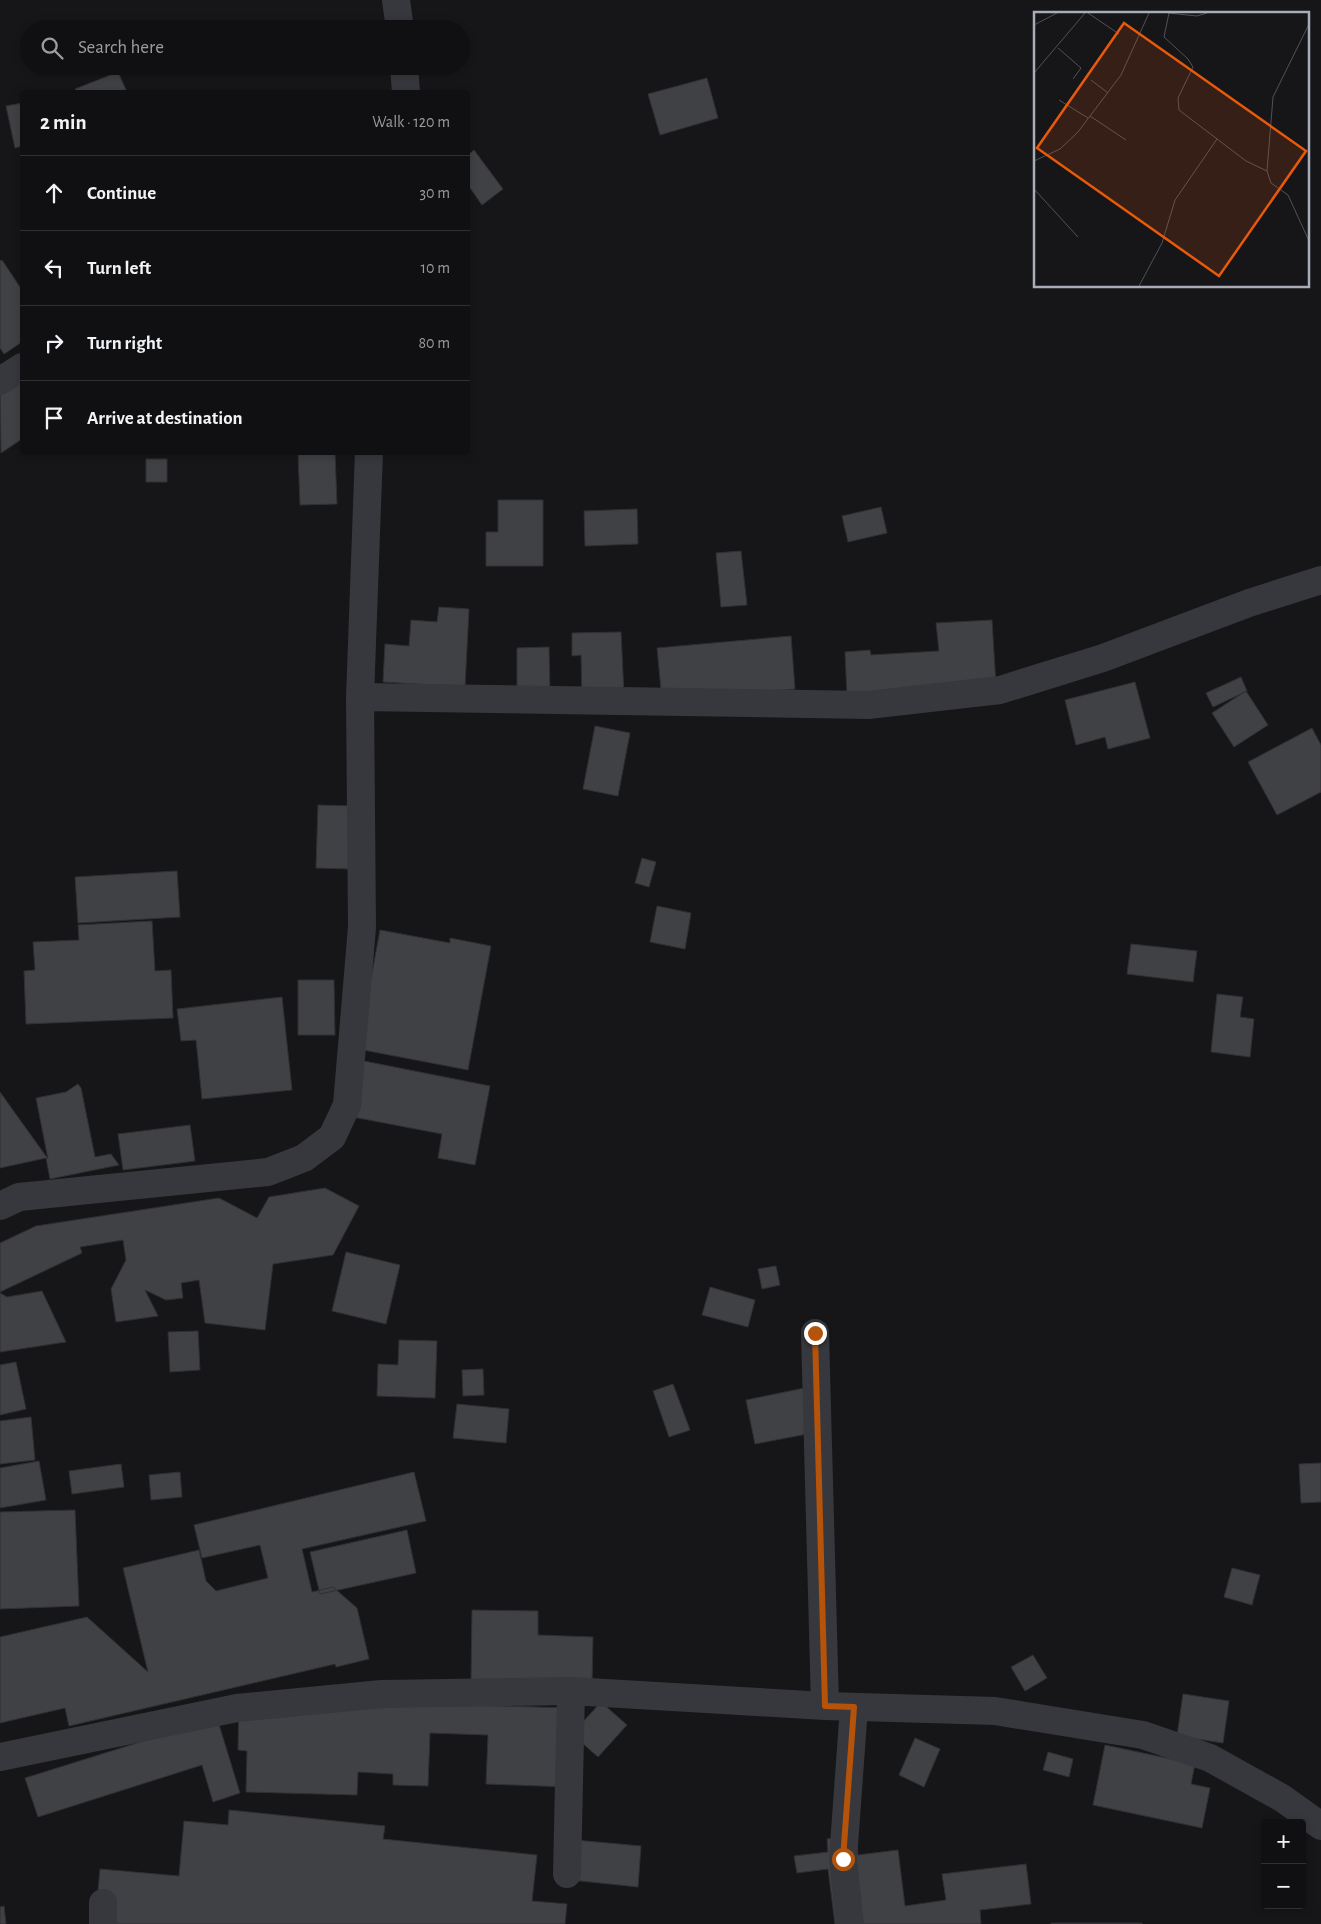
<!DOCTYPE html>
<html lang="en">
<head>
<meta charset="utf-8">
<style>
	body { margin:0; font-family:"Alegreya Sans",sans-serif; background:#1e1e20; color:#f1f3f6 }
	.controls { position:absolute; right:15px; bottom:15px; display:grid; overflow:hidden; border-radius:5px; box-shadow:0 2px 8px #0003 }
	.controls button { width:45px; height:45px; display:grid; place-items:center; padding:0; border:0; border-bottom:1px solid #303032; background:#101012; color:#f1f3f6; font:25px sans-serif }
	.stop { position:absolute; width:15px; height:15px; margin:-11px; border:4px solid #b45309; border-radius:50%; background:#fff }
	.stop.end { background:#b45309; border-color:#fff; box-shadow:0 1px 5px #0008 }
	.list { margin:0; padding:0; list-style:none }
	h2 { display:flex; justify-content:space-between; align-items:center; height:65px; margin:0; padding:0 20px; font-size:21px }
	h2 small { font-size:16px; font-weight:400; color:#9c9d9f }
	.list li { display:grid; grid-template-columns:32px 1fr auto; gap:15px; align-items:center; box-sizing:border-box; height:75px; padding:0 20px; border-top:1px solid #303032 }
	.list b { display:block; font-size:19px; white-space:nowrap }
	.list em { font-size:16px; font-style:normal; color:#9c9d9f }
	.icon { flex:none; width:28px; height:28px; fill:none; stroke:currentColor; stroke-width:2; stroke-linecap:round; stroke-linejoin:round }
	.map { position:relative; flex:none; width:1321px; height:1924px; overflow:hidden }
	.search { position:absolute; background:#101012; box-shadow:0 2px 8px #0003; left:20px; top:20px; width:450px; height:55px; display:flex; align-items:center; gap:12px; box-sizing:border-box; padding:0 18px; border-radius:28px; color:#9c9d9f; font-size:19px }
	.panel { position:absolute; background:#101012; box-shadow:0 2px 8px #0003; left:20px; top:90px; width:450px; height:365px; border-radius:5px }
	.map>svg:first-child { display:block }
</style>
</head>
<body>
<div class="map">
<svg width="1321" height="1924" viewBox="0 0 1321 1924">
	<rect width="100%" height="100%" fill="#161618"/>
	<path fill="#404145" stroke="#303034" d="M118,72L127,92H77L75,89Z
		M707,78L718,118L660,135L648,94Z
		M22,103V146L15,148L6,106Z
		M474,150L503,189L482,205L468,185V155Z
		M2,260L22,290V342L4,354L0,348V261Z
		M22,373V439L1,453L0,388Z
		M298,452H335L337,504L300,505Z
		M146,459H167V482H146Z
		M498,500H543V566H486V532H498Z
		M881,507L887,533L848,542L842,516Z
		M637,509L638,544L585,546L584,511Z
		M741,551L747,605L721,607L716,553Z
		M439,607L469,609L465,687L383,682L385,644L409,646L411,620L437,622Z
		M992,620L996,686L847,695L845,652L870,650L871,655L939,651L936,623Z
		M621,632L624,695L582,696L581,655L572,656V633Z
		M791,636L795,689L662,700L657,648Z
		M549,647L550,694H517V648Z
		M1241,677L1247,691L1213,707L1206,693Z
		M1135,682L1150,738L1108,749L1105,737L1076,745L1065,700Z
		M1246,691L1268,725L1234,747L1212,713Z
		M595,726L630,733L618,796L583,789Z
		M1312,728L1321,745V792L1277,815L1248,762Z
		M318,805L354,806L351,869L316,868Z
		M642,858L656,862L649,887L635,883Z
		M177,871L180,917L78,923L75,877Z
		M657,906L691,913L685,949L650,942Z
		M152,921L155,971L171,970L173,1018L26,1024L24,971L35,970L33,942L79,940L78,925Z
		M380,930L450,943V938L491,946L468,1070L358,1049Z
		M1131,944L1197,951L1193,982L1127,974Z
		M298,980H334L335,1035H298Z
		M1217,994L1243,997L1240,1017L1254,1019L1250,1057L1211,1052Z
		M282,997L292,1090L202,1099L196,1040L181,1041L177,1009Z
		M364,1061L490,1086L475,1165L438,1158L442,1134L353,1117Z
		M78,1084L81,1088L95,1157L111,1154L119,1165L50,1179L46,1158L0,1168V1092L48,1159L36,1098L66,1092Z
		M190,1125L195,1161L123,1170L118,1134Z
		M325,1188L359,1206L333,1255L273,1264L265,1330L205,1323L199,1280L181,1283L183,1298L166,1300L145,1290L158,1316L116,1322L111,1289L126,1260L123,1240L80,1247L82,1253L0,1292V1243L36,1226L219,1198L257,1218L269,1197Z
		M346,1252L400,1265L386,1324L332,1311Z
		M776,1266L780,1285L762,1289L758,1269Z
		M710,1287L755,1300L748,1327L702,1315Z
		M42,1291L66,1342L0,1352V1293L7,1297Z
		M198,1331L200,1370L170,1372L168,1332Z
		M399,1340L437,1341L435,1398L377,1396L378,1364L398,1365Z
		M16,1362L26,1409L0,1415V1365Z
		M483,1369L484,1395L463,1396L462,1370Z
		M673,1384L690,1430L669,1437L653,1391Z
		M819,1385L828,1430L755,1444L746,1400Z
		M457,1404L509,1409L506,1443L453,1438Z
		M31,1417L35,1460L0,1464V1421Z
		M39,1461L46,1500L0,1508V1468Z
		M1321,1463V1502L1301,1503L1299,1464Z
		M121,1464L124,1487L72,1494L69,1471Z
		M180,1472L182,1497L151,1500L149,1475Z
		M414,1472L426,1521L302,1549L312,1592L333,1587L357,1608L369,1659L336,1667L335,1664L69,1726L65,1708L0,1723V1637L87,1617L148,1672L123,1568L199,1550L206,1581L216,1591L268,1578L260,1545L202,1558L194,1525Z
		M75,1510L79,1606L0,1609V1512Z
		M407,1530L416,1573L320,1594L310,1552Z
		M1232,1568L1260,1575L1252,1605L1224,1597Z
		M472,1610L538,1611V1635L593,1637L592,1683L471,1680Z
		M1033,1655L1047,1678L1025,1691L1011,1667Z
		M1183,1694L1229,1701L1223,1743L1177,1736Z
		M239,1698L569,1708L567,1787L486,1784L488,1735L430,1733L428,1786L393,1785V1774L358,1772L357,1795L246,1792L247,1751L238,1750Z
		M601,1702L627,1725L598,1757L572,1734Z
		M217,1718L240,1793L213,1802L202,1765L38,1817L25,1778Z
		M915,1738L940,1749L924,1787L899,1775Z
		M1105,1745L1195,1764L1191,1784L1210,1788L1202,1828L1093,1805Z
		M1048,1752L1073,1759L1069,1777L1043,1770Z
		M229,1810L385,1826L383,1839L537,1855L532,1901L567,1904L565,1924H95L100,1869L179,1876L184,1821L228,1825Z
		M856,1836L858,1855L898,1850L905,1906L946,1900L942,1874L1026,1864L1031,1904L980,1910L981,1924H835L828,1869L797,1873L794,1856L828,1852L827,1839Z
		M575,1840L641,1846L638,1887L571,1880Z
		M4,1906L6,1924H0V1907Z
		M1051,1923H1142V1924H1051Z"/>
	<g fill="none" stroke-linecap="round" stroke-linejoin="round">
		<path stroke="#37383d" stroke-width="28" d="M396,0L400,29
			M404,66L406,92
			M0,381L22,367
			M360,697L868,705L1000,690L1103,658L1249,603L1321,580
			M0,1206L19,1197L268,1172L304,1158L332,1137L347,1105L362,927L360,697L369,452
			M815,1333L825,1706
			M0,1757L237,1708L382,1694L571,1691L825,1706L995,1711L1143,1735L1210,1758L1282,1798L1321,1826
			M567,1874L571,1691
			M103,1903V1924
			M850,1924L843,1859L854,1707"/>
	</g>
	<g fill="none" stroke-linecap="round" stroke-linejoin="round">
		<path stroke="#b45309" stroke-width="6" d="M815,1333L825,1706L854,1707L843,1859"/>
	</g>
	<g transform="translate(1034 12)">
		<rect width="275" height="275" fill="#161618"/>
		<path fill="none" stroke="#505258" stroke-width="1" d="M54,1L85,22M134,1L163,4L173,1M135,1L130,25L154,47L159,55L144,86L145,98L212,149L233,159M275,12L239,85L233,159L237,171L254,183L275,229M0,13L23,1M24,36L47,56L39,67M0,61L51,1M57,68L74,81M25,88L54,106M56,104L92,128M0,149L26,137L44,120L87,63L115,1M0,177L44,225M105,274L128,231L141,188L183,127"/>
		<path fill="#e8590c" fill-opacity="0.15" stroke="#e8590c" stroke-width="2.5" d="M90,11L272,139L185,264L3,136Z"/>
		<rect width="275" height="275" fill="none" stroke="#a8adb8" stroke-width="2.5"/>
	</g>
</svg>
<div class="controls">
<button>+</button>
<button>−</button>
</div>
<div class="stop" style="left:843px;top:1859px"></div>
<div class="stop end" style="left:815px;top:1333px"></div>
<div class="search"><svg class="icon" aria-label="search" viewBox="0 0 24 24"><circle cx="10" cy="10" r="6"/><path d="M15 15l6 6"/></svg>Search here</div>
<section class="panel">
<h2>2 min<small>Walk · 120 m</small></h2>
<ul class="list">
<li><svg class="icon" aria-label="ahead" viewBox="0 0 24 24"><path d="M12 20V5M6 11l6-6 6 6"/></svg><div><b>Continue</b></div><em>30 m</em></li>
<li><svg class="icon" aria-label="left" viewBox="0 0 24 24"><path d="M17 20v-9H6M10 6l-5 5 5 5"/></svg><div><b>Turn left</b></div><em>10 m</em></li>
<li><svg class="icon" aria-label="right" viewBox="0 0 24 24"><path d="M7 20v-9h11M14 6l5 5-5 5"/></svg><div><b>Turn right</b></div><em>80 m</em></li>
<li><svg class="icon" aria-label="arrive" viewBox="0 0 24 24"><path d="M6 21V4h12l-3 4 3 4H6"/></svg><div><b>Arrive at destination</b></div></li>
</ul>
</section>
</div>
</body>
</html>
